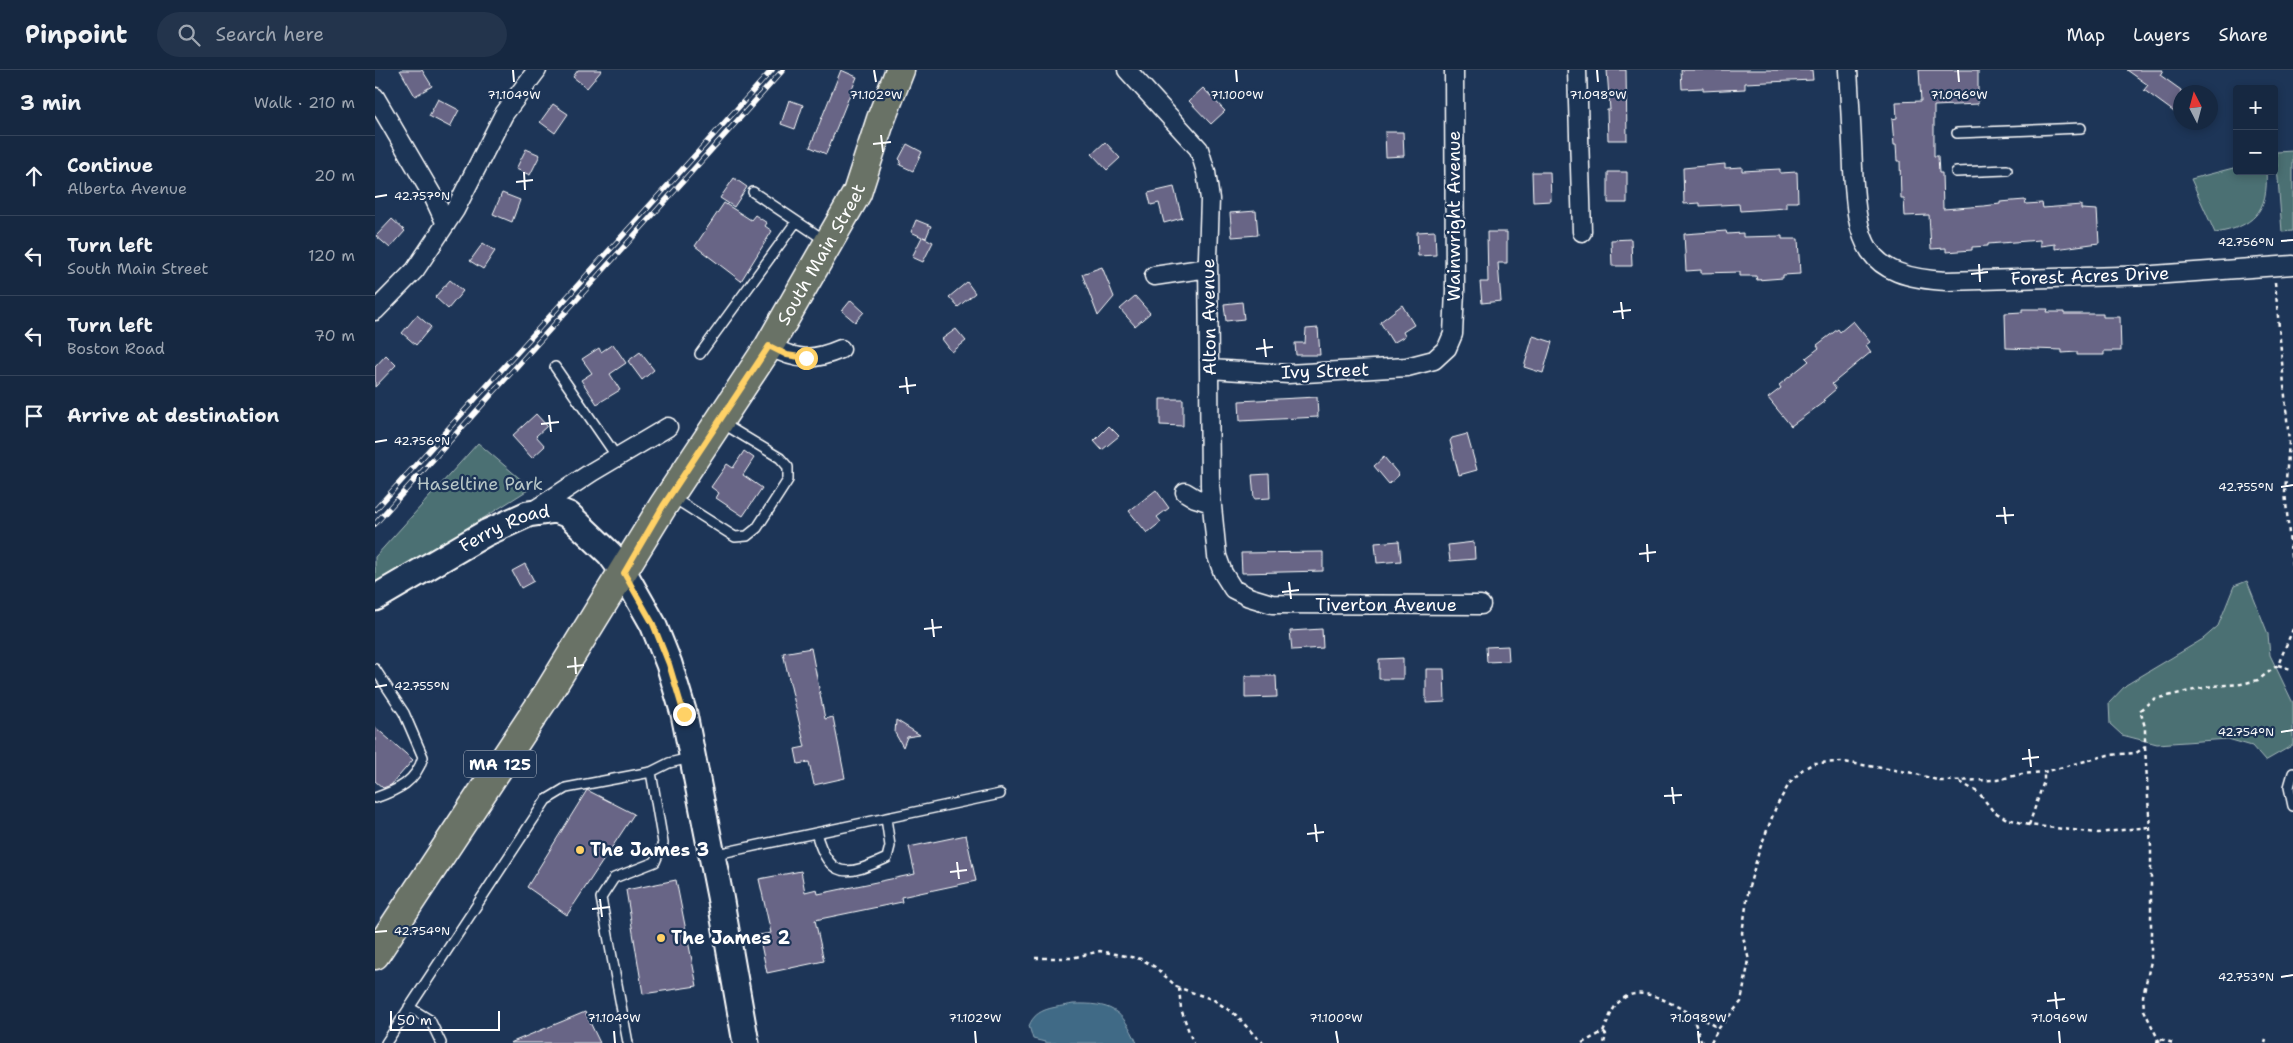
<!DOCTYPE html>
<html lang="en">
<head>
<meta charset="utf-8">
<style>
	body { margin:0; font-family:"Shantell Sans",sans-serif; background:#23344c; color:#f1f3f6 }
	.controls { position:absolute; right:15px; top:15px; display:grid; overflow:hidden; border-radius:5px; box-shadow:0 2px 8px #0003 }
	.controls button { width:45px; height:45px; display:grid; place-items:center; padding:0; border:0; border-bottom:1px solid #35445a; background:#162841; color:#f1f3f6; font:25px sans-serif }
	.compass { position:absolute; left:1798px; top:15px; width:45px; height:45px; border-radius:50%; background:#162841; box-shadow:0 2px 8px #0003; rotate:354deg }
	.scale { position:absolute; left:15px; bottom:12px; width:110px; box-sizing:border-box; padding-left:5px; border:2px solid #fff; border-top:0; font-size:14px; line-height:18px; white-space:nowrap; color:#fff; -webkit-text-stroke:4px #1d3557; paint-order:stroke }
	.stop { position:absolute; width:15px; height:15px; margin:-11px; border:4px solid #ffd166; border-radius:50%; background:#fff }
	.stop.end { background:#ffd166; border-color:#fff; box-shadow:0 1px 5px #0008 }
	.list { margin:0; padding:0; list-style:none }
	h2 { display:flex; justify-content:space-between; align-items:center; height:65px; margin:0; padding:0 20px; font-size:21px }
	h2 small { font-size:16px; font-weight:400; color:#9ea6b1 }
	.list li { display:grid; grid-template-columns:32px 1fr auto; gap:15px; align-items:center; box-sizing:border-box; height:80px; padding:0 20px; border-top:1px solid #35445a }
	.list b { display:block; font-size:19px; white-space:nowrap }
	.list p { margin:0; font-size:16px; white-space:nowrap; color:#9ea6b1 }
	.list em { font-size:16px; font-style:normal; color:#9ea6b1 }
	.icon { flex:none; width:28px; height:28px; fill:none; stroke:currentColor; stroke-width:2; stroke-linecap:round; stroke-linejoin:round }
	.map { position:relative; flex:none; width:1918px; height:973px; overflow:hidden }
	header { display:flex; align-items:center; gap:30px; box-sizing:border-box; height:70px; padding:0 25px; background:#162841; border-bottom:1px solid #35445a }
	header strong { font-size:24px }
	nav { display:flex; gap:28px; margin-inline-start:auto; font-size:18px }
	.search { width:350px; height:45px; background:#23344c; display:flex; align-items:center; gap:12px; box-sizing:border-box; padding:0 18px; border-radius:28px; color:#9ea6b1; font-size:19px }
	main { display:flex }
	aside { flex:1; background:#162841 }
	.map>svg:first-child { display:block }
</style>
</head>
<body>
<header>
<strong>Pinpoint</strong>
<div class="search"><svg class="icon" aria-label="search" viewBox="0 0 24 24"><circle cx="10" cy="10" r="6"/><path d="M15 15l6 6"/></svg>Search here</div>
<nav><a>Map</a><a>Layers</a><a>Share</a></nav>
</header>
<main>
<aside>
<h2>3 min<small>Walk · 210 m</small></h2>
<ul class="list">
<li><svg class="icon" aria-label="ahead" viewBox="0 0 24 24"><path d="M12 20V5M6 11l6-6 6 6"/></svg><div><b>Continue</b><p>Alberta Avenue</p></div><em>20 m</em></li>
<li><svg class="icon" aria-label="left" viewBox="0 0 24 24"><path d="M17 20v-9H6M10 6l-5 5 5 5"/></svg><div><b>Turn left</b><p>South Main Street</p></div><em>120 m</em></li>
<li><svg class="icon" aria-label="left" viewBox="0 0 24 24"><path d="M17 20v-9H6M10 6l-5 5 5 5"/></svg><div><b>Turn left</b><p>Boston Road</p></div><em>70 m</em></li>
<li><svg class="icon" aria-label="arrive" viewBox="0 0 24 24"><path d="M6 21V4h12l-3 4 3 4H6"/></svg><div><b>Arrive at destination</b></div></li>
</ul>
</aside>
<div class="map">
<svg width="1918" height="973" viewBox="0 0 1918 973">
	<rect width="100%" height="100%" fill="#1d3557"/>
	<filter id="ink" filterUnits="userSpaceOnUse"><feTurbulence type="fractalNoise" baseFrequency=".02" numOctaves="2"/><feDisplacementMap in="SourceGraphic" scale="10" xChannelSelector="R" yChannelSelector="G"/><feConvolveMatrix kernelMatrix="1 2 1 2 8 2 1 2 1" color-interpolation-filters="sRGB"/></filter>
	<g filter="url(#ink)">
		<path fill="#4b7073" stroke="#a5b8b9" d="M1918,81V161L1907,162L1901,82Z
			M1862,97V101H1891C1894,142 1878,157 1840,163L1816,109Z
			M103,373L156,418L22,503L0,512V487Z
			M1872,511L1893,564L1895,585L1918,633V675L1890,691L1877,676L1853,669L1782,674L1747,665L1735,654L1734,633L1751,615L1828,569L1843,556L1859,516Z"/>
		<path fill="#406b86" stroke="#8ca6b6" d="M698,934C736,933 747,939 762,973H674L658,969L654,956C661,937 680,938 698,934Z"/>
		<path fill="#676586" stroke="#fff" d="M25,0H47L57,16L40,26Z
			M203,0H227L212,18L198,7Z
			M466,0L482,7L451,84L435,77Z
			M1232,0H1251L1252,70H1233L1232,40H1235Z
			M1306,0H1437L1438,10L1370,13V19L1328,21V18L1307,19Z
			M1544,0H1603V34L1559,36V86H1563L1564,103H1567L1568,139L1609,136L1625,134V132L1650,130L1651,134L1667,133L1668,138L1706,135V139L1722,140L1724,173L1680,179V174L1665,176V170L1613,174V176L1597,177V180L1571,182V178L1556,179L1554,145L1530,146L1529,129H1526L1525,91H1522L1521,75H1519L1517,49L1522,48L1521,32L1546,31Z
			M1752,0H1788L1785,5L1806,20V47L1769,20L1773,15Z
			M828,18L850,41L836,54L814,31Z
			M63,29L84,40L75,57L54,46Z
			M414,30L428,35L420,59L406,54Z
			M178,34L193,44L180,63L165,52Z
			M1010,62H1028L1029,86L1011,87Z
			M730,72L745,88L732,100L717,84Z
			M532,74L547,82L538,101L525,95L526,91L524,89Z
			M151,79L165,85L155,105L141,99Z
			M1350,94V98L1367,97V101L1405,99V103L1422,102L1423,132H1411V138L1365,141L1364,134L1325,136V133L1309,134L1308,98Z
			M1157,102H1175L1176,131L1158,132Z
			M1233,102H1252V133H1233Z
			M359,108L372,117L359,137L345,128Z
			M799,117L807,148L789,153L784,133L776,135L773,123Z
			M127,123L145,130L137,152L118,144Z
			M349,133L376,150L380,145L392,153L390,156L397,161L366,211L320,176Z
			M881,141L883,165L857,167L855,143Z
			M17,149L30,161L15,178L1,166Z
			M541,150L556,156L551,168L548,167L558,172L548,192L537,187L547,167L536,162Z
			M1060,161L1061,185L1043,186L1042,162Z
			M1351,161L1352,164L1368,163V167L1407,166V169H1423L1425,204L1408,205V208L1382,210L1381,206H1365V202L1326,203V200L1311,201L1309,164Z
			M1112,162H1132V193H1123L1126,231L1107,233L1105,212H1113Z
			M1256,169L1257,196H1237L1236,170Z
			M108,173L120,181L108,199L95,191Z
			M727,197L739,227L723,246L707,204Z
			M75,210L88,221L73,239L60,227Z
			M592,212L600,223L583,237L574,227Z
			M760,226L775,243L760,256L745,239Z
			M476,230L489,242L480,252L467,241Z
			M867,232L869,249L851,251L849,234Z
			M1027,235L1039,255L1028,262L1030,266L1018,273L1005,252Z
			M1647,239H1673L1672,242H1689V244H1728V247H1745L1746,281H1729V285H1702V282L1687,283V280L1631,278L1630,243L1647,242Z
			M42,245L56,257L41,275L27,263Z
			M1478,251L1495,272L1491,275L1496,282L1457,314L1461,319L1448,330L1450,331L1416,356L1393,328L1406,318L1404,315L1434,291L1431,288L1444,278L1442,275L1463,259L1465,262Z
			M943,258L945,285H921L920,273H930L931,259Z
			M581,259L591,271L577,282L567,269Z
			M1158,266L1177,272L1168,303L1149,297Z
			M238,274L251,293L235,304L245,320L222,334L206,310L217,303L207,289L224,278L226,282Z
			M265,282L279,300L267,310L253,291Z
			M11,285L21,295L0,317V297Z
			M942,327L943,347L865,351L864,331Z
			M785,329H808V356L785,355Z
			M161,344L172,356L161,366L170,376L157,388L137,366Z
			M734,356L744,366L727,380L719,371Z
			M1092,364L1102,400L1084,405L1075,371L1077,368Z
			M369,381L379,388L368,405L387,418L368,446L341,428L344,423L336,417L352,394L358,398Z
			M1009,387L1024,405L1014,414L999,396Z
			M894,404L895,428L879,429L877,405Z
			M781,420L794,438L782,447L786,452L772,463L754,441Z
			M1024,471L1026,491L1002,493L1000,473Z
			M1099,472L1100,489L1075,491L1073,475Z
			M948,482V501L867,503L866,483Z
			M150,494L159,511L146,518L137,501Z
			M947,559L948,578L917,580L915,561Z
			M1133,576L1134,591L1112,592L1111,577Z
			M436,578L450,649L458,647L470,708L439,715L434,692L423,694L420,679L430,677L408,583Z
			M1028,588V609H1004V589Z
			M1051,599H1069L1070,632L1051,633Z
			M870,606H901L902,627L870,628Z
			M521,650L545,665L532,667L528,677L520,663Z
			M0,657L38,690L16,715L8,718L0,711Z
			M212,720L259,744L192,845L152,817Z
			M591,765L601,811L526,827L527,832L440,850L449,891L392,903L384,865L396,863L384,809L426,801L430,822L442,819L443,824L540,804L534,777Z
			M301,810L322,916L268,924L251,820Z
			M210,942L225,973H135Z"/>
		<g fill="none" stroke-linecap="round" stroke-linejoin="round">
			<defs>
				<path id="lane" d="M1582,63L1706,58
					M1581,102L1632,100
					M378,122L451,171
					M325,284L421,152
					M180,297L242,387
					M297,427L360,467L372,466L382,458L413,410V397L405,388L347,353
					M0,599L29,643L48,687C41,712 23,720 0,728
					M276,702L294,693L315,688
					M1918,703L1914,717L1918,736
					M441,763C455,811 472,806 512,788L515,776L511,748
					M337,785L625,724
					M34,937L55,950L66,973
					M11,973L171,730L191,718L276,702L288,773L280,792L239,808L226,828L253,973"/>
				<path id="street" d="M752,0L824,79L831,102L835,129L833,187L835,416L842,486L848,503L858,519L874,527L897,534L1106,535
					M1202,0L1207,162
					M1473,0C1475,33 1477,66 1478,99C1482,173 1488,207 1572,211L1778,205L1918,195
					M0,27L59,128L71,154
					M779,206L833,198
					M0,241L40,200L80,140L129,44L162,0
					M394,276C422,291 438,291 466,279
					M835,299L913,304L1032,297L1059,290L1072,278L1078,264L1080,221L1079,0
					M810,422L820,428L836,433
					M158,441L217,402L293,357"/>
				<g id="secondary">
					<path id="s1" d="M0,528L111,463L153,444L181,440L194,445L235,484L249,503L278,554L294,594L309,644L345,826L371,973"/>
				</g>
				<g id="primary">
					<path id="s2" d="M0,885L173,623L288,436L394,276L482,123L506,49L525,0"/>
				</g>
			</defs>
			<use href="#lane" stroke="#fff" stroke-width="12"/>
			<use href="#street" stroke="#fff" stroke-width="21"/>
			<use href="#secondary" stroke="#fff" stroke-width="29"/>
			<use href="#primary" stroke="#fff" stroke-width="31"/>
			<path stroke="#fff" stroke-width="2.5" stroke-dasharray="4 4" stroke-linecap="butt" d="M1900,212L1914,372L1910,422L1918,506
				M1903,595L1918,600
				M1770,677L1776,777V891L1768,926L1769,940L1785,973
				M1585,712L1604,723L1618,741L1630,748L1654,755L1723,763L1773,757
				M1654,755L1669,711V702
				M660,888H697L725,881L766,889L780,897L802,917L839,930L861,945L881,967L889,973
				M804,918L806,939L818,973
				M1321,945L1320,953L1327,973
				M1228,962C1233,953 1235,942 1242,934C1261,912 1289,930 1309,940C1321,946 1332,950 1343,958
				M1207,973L1228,962L1231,965L1229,973
				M1336,973L1343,959L1366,932L1374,890L1367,863L1374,817L1384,781L1401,737L1414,714L1427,700L1439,693L1469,692L1538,703L1565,711L1622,710L1647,704L1669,702L1733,685L1761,683L1770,677V657L1765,640L1779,629L1837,616L1866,614L1883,610L1903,595L1918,559
				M1782,973L1783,968L1798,973
				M1890,973L1891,970"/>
			<use href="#lane" stroke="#1d3557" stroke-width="9"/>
			<use href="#street" stroke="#1d3557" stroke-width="18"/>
			<use href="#secondary" stroke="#1d3557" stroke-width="25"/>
			<use href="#primary" stroke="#697266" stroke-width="28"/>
			<defs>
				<path id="rail" d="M0,440L397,0
					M0,454L408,0"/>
			</defs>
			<use href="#rail" stroke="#fff" stroke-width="5.5"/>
			<use href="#rail" stroke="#1d3557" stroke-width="4" stroke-dasharray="11" stroke-linecap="butt"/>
		</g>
	</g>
	<g fill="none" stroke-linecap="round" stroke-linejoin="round" filter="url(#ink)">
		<path stroke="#ffd166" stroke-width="6" d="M309,644L294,594L278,554L249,503L288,436L394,276L412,285L431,288"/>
	</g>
	<path fill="none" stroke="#fff" stroke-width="2" d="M138,0L139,12M499,0L501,12M861,0L862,12M1222,0L1223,12M1583,0L1584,12M506,65L508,82M498,74L516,72M149,102L150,120M141,112L158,110M0,127L12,125M1906,171L1918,170M1604,194L1605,212M1596,204L1613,202M1246,232L1248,249M1238,242L1256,240M889,269L891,287M881,279L898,277M531,307L533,324M524,317L541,315M174,345L176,362M166,354L184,352M0,372L12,370M1906,417L1918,415M1629,437L1631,454M1621,446L1639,445M1272,474L1273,492M1264,484L1281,482M914,512L916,529M907,522L924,520M557,549L559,567M549,559L567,557M200,587L201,604M192,597L209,595M0,617L12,615M1906,662L1918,660M1654,679L1656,697M1647,689L1664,687M1297,717L1299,734M1289,726L1307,725M940,754L942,772M932,764L949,762M582,792L584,809M575,802L592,800M225,829L227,847M217,839L235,837M0,862L12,861M1906,907L1918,905M1680,922L1682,939M1672,931L1690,929M239,961L240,973M600,961L601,973M961,961L963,973M1323,961L1324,973M1684,961L1685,973"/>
	<g fill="#ffd166" stroke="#1d3557" stroke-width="2">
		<circle cx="205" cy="780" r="5"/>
		<circle cx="286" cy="868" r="5"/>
	</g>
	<g text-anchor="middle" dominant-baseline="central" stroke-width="4.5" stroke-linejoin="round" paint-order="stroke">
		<rect fill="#1d3557" stroke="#bbc2cd" stroke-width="1" x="89" y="680.5" width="72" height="27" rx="4"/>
		<g font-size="16" font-weight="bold" fill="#fff">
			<text x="125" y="694">MA 125</text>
		</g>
		<g font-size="18" fill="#fff" stroke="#1d3557">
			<text transform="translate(1079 146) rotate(-90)">Wainwright Avenue</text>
			<text stroke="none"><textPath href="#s2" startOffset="831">South Main Street</textPath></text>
			<text transform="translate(1715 206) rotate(-2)">Forest Acres Drive</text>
			<text transform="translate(834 247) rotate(-91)">Alton Avenue</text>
			<text transform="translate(950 301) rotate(-2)">Ivy Street</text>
			<text stroke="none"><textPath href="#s1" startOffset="148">Ferry Road</textPath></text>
			<text x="1011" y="535">Tiverton Avenue</text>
		</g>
		<g font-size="18" fill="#b7c6c7" stroke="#1d3557">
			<text x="105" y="414">Haseltine Park</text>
		</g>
		<g font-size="18" font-weight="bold" fill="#fff" stroke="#1d3557" text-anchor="start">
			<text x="215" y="780">The James 3</text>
			<text x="296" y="868">The James 2</text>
		</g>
	</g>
	<g font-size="12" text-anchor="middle" fill="#fff" stroke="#1d3557" stroke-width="4.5" stroke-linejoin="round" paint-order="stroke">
		<text x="139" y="29">71.104°W</text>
		<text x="501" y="29">71.102°W</text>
		<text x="862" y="29">71.100°W</text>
		<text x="1223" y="29">71.098°W</text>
		<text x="1584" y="29">71.096°W</text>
		<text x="47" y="130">42.757°N</text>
		<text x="1871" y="176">42.756°N</text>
		<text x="47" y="375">42.756°N</text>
		<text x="1871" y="421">42.755°N</text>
		<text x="47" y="620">42.755°N</text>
		<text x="1871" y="666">42.754°N</text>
		<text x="47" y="865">42.754°N</text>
		<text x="1871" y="911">42.753°N</text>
		<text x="239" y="952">71.104°W</text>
		<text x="600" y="952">71.102°W</text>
		<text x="961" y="952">71.100°W</text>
		<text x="1323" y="952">71.098°W</text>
		<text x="1684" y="952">71.096°W</text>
	</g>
</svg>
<div class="controls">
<button>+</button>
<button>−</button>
</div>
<svg class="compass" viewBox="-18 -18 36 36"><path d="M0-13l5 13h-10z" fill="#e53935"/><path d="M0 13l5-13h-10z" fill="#9ea6b1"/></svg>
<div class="scale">50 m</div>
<div class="stop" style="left:431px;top:288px"></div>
<div class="stop end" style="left:309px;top:644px"></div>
</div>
</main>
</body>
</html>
